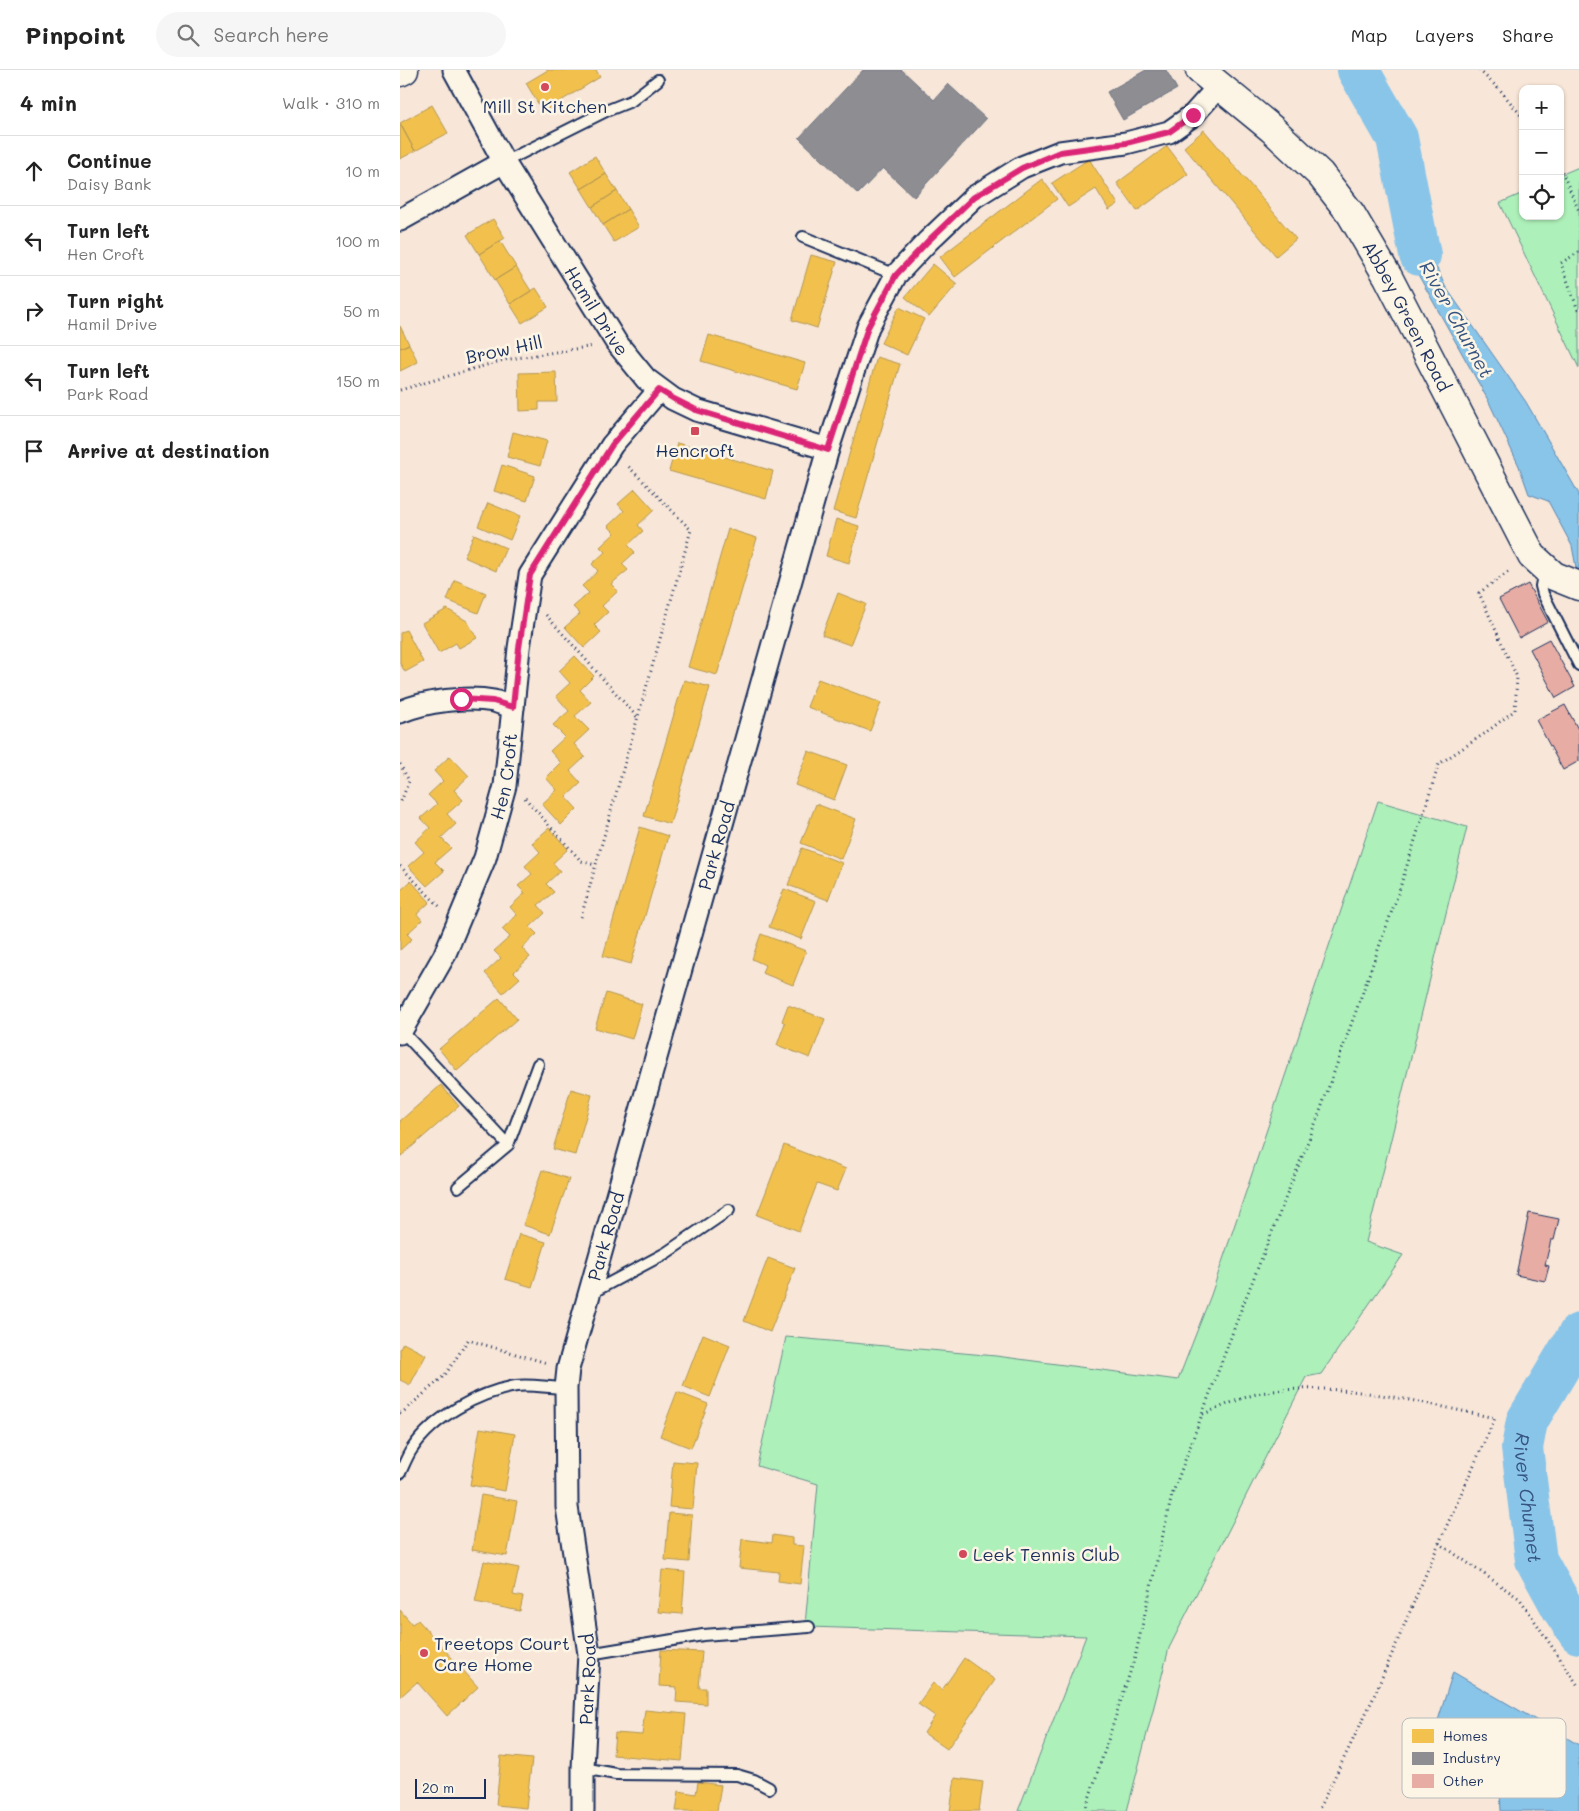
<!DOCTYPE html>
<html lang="en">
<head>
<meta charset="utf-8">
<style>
	body { margin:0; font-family:Mali,sans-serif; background:#f6f6f6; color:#222 }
	.controls { position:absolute; right:15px; top:15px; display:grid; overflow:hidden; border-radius:10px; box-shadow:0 1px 4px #0004 }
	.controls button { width:45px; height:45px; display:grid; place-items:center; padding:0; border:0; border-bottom:1px solid #e0e0e0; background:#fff; color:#222; font:25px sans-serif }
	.scale { position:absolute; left:15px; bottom:12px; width:71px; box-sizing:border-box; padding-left:5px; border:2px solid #1b2f5e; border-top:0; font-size:14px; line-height:18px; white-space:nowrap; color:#1b2f5e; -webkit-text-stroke:4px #fcf5e5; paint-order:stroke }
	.stop { position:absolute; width:15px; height:15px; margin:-11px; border:4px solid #db2777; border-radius:50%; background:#fff }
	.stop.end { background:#db2777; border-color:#fff; box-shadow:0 1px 5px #0008 }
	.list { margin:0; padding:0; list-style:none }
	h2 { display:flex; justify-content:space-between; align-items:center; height:65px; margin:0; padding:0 20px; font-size:21px }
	h2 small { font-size:16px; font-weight:400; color:#767676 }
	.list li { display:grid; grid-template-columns:32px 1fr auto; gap:15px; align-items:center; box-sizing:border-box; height:70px; padding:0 20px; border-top:1px solid #e0e0e0 }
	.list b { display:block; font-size:19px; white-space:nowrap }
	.list p { margin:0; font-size:16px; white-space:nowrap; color:#767676 }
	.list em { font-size:16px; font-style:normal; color:#767676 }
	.icon { flex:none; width:28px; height:28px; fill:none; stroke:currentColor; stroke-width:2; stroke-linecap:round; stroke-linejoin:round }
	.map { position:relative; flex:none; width:1179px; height:1741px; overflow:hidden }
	header { display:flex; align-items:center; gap:30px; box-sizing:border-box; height:70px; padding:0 25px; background:#fff; border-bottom:1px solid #e0e0e0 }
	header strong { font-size:24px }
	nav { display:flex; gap:28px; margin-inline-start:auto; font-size:18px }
	.search { width:350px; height:45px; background:#f6f6f6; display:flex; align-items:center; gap:12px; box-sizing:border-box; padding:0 18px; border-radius:28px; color:#767676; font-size:19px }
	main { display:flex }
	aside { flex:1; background:#fff }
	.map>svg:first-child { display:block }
</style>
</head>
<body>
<header>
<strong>Pinpoint</strong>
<div class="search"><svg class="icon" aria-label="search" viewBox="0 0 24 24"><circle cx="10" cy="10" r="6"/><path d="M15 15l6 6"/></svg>Search here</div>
<nav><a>Map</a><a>Layers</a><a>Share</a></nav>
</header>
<main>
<aside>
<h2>4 min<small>Walk · 310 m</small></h2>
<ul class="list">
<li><svg class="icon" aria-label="ahead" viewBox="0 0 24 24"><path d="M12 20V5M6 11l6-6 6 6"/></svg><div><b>Continue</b><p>Daisy Bank</p></div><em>10 m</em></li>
<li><svg class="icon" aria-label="left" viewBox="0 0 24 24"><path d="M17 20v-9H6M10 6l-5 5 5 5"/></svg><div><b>Turn left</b><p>Hen Croft</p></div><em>100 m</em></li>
<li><svg class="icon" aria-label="right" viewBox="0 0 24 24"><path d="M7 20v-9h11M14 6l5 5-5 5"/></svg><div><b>Turn right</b><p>Hamil Drive</p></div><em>50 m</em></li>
<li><svg class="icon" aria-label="left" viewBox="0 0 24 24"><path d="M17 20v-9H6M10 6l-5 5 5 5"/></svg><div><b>Turn left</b><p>Park Road</p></div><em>150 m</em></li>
<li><svg class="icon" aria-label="arrive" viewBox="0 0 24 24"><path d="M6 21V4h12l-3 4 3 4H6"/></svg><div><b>Arrive at destination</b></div></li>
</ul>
</aside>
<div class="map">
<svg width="1179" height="1741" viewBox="0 0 1179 1741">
	<rect width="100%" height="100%" fill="#f8e7d8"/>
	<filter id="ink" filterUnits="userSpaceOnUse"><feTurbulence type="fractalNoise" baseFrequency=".02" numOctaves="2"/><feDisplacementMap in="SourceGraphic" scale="10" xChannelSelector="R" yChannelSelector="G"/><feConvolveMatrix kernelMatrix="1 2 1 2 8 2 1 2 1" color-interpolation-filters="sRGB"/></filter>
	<g filter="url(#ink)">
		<path fill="#aef0b9" stroke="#64908c" d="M1179,97V298L1100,133L1123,123V146H1160V105Z
			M978,731L1067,757L966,1172L1003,1185L921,1304L906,1307L769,1578L727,1741H618L686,1566L409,1557L405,1555L418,1414L357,1396L386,1267L596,1286L778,1310L811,1225Z"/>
		<path fill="#89c4e9" stroke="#5d88b1" d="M1015,126L1029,181L1045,216L1126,332L1179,424V513L1172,476L1148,431L1129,424L1119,396L1088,330L1006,183L1000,131Z
			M1053,1602L1179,1675V1741H1101L1098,1685L1031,1673Z"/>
		<path fill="#f2c14e" stroke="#b29553" d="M148,0H196L200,7L143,42L126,13Z
			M32,35L48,63L15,81L0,53Z
			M0,54L15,81L0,89Z
			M804,60L896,169L876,186L784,77Z
			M767,76L788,104L737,141L717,113Z
			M195,86L206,104L181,119L170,102Z
			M689,89L718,134L709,140L696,119L668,137L652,113Z
			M206,104L217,121L192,137L181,119Z
			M642,109L657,129L555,207L540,187Z
			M217,121L228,139L203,155L192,137Z
			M228,139L239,157L214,172L203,155Z
			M93,149L105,168L79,184L67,165Z
			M100,171L116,197L95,210L79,184Z
			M411,185L437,192L417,258L392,250Z
			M533,194L557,214L529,247L505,227Z
			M116,197L131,221L110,234L95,210Z
			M136,218L148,237L122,253L110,234Z
			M499,237L524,249L507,285L481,273Z
			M0,256L9,274L0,278Z
			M309,265L405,293L397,319L301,291Z
			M9,274L18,292L0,301V278Z
			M477,287L500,294L456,448L433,441Z
			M156,302L157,332H139V340L120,341L119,303Z
			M113,362L147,371L140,396L107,387Z
			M277,373L373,401L366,429L269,401Z
			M102,395L135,406L127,431L94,421Z
			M235,419L254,440L238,455L243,461L228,475L235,482L222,494L228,500L211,514L218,521L202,536L208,542L194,555L201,562L184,578L165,557L180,544L173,537L189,523L182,516L198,501L192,494L205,482L200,477L215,463L208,456L224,441L218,434Z
			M88,433L120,446L110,470L78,456Z
			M436,449L459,456L449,493L426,486Z
			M328,459L357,468L317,605L288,597Z
			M74,464L106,478L96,501L64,487Z
			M55,510L86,523L78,543L47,530Z
			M438,523L466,534L450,575L422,565Z
			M47,539L67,551L77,568L59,578L56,573L39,583L22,553Z
			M6,560L23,592L5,602L0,593V563Z
			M175,586L194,606L180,620L191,632L175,646L189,660L174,674L185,687L170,701L181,713L166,727L177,739L161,755L142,734L157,720L146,708L161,693L150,681L165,667L153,655L169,641L156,626L170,613L159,601Z
			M418,609L481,633L470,661L407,637Z
			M284,610L310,617L270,754L244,746Z
			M408,681L447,695L434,730L395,715Z
			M50,686L69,706L54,720L63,730L47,744L56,754L41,768L51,778L35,792L44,801L27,816L8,796L24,782L15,772L30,758L21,748L37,734L28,725L43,711L34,701Z
			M416,734L456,749L441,789L401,773Z
			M240,757L268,766L231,894L203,886Z
			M149,758L168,779L153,793L160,801L146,814L154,822L138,835L145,843L130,857L137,864L122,878L130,887L114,902L120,908L103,923L85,903L101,888L94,881L110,867L102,859L117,845L110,837L125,823L118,816L132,804L125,796L140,782L132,773Z
			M402,778L442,793L428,830L388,815Z
			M11,811L30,832L17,844L22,850L7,864L12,869L0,880V821Z
			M384,819L416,831L401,869L369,857Z
			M361,864L406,881L393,915L362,903L365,895L352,889Z
			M206,923L242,934L232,969L195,958Z
			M99,928L117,949L57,1001L39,979Z
			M388,935L425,949L410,988L377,975L385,953L382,951Z
			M41,1015L59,1036L0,1087V1051Z
			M171,1019L192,1025L175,1085L153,1079Z
			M384,1075L446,1099L437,1121L417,1114L399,1161L357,1145Z
			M142,1100L169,1109L150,1164L123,1155Z
			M119,1164L146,1172L132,1217L105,1209Z
			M368,1188L395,1198L370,1262L344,1251Z
			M303,1264L330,1275L310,1327L283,1316Z
			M3,1273L26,1285L10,1315L0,1310V1279Z
			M277,1322L308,1334L291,1378L260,1366Z
			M80,1358L115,1364L105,1421L70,1415Z
			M273,1391L297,1393L293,1439L269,1437Z
			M81,1425L117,1431L107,1486L72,1480Z
			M269,1443L292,1445L289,1492L265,1490Z
			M373,1465L392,1468V1475L404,1476L400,1514L378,1511L379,1502L339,1498L342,1469L372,1473Z
			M84,1491L119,1498L113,1525L123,1527L120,1541L75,1532Z
			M262,1500L285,1502L282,1544L258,1542Z
			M0,1540L12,1554L18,1550L78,1617L47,1646L17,1612L0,1627Z
			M261,1580L302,1582L299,1618H306V1634L276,1632L277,1617L259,1616Z
			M564,1588L595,1610L547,1679L524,1663L535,1646L518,1634L533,1613L542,1620Z
			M245,1640L286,1644L282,1691L213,1685L215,1663L242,1665Z
			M101,1686L132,1689L126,1738L96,1735Z
			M555,1708L583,1712L579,1741H550Z
			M298,1712L321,1715L317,1741H276L279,1721L296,1724Z"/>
		<path fill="#8d8d92" stroke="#6b7182" d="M463,0H502L534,30L548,14L586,49L514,127L483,98L458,124L399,68Z
			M746,0H766L777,19L723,50L707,22Z"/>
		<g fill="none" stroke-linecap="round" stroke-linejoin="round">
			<g stroke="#89c4e9" stroke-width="42">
				<path d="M958,0L997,68L1020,185"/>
				<path id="s1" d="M1179,1264L1127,1351L1122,1378L1136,1490L1163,1539L1179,1563"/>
			</g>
		</g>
		<path fill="#e7ada4" stroke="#1b2f5e" d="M1128,514L1148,552L1119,568L1099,529Z
			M1149,569L1175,617L1156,628L1130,579Z
			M1165,635L1179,661V691L1163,700L1136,650Z
			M1129,1143L1159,1149L1154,1170H1151L1145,1195L1149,1196L1145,1211L1116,1205Z"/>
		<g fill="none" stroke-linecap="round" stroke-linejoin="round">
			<defs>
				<path id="lane" d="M104,92L206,41L231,31L258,10
					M403,167L496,205
					M1144,500L1141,516L1143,524L1179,595
					M1,960L108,1075
					M58,1117L108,1075L138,994
					M191,1223L266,1183L329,1140
					M0,1403C4,1395 7,1386 12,1379C34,1346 78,1323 116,1316C130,1314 151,1318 166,1318
					M189,1584L303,1565L409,1557
					M183,1698L216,1704L337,1705L354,1710L369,1718"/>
				<g id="street">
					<path id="s2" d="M54,0L104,92L216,272L246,309L273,329L296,340L428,379"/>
					<path d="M0,150L104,92"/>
					<path d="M0,642C25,631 67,626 94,631C100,633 106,635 113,637"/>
					<path id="s3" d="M0,963L44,886L85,788L105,716L119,578L130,505L212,375L259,320"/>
					<path id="s4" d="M183,1741V1698L189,1584L167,1437L166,1318L168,1299L428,379L468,257L496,205L528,171L574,127L622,97L660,82L726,73L769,62L793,45L819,16"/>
				</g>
				<g id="secondary">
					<path id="s5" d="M800,0L872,59L920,104L951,144L988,207L1132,486L1154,506L1179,516"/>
				</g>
				<path id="highway" d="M0,2L4,0"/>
			</defs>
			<use href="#lane" stroke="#1b2f5e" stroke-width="14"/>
			<use href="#street" stroke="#1b2f5e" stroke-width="25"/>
			<use href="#secondary" stroke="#1b2f5e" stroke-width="31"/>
			<use href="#highway" stroke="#1b2f5e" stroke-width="31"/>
			<path stroke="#1b2f5e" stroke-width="3" stroke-dasharray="1 4" stroke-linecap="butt" d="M1079,0L1101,21L1123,48
				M1160,97L1179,141
				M1179,182L1161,193L1179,243
				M0,320L104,290L194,276
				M146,545L237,647
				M0,694L9,711L0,734
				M125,728L181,791L195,795
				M0,796L41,838
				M181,847L291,460L226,394
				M0,1343L3,1342L45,1305L68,1270L147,1293
				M803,1344C822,1337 842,1327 861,1323C937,1309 1021,1333 1095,1348L1039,1473L972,1631L918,1741
				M1039,1473L1120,1529L1179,1617
				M685,1741L735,1587L772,1425L841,1240L919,1044L998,824L1039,694L1084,664L1115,640L1117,607L1079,523L1111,500"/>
			<use href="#lane" stroke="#fcf5e5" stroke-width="10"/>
			<use href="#street" stroke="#fcf5e5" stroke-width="21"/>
			<use href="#secondary" stroke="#fcf5e5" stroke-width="28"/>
			<use href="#highway" stroke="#fcf5e5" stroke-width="28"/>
		</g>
	</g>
	<g fill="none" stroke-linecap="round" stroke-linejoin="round" filter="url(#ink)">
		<path stroke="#db2777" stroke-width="6" d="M61,629L93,631L113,637L119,578L130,505L212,375L259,320L274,329L296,340L428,380L468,257L496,205L528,171L574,127L622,98L660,82L726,73L769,62L793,45"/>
	</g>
	<g fill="#d1495b" stroke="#fcf5e5" stroke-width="2">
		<circle cx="145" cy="17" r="5"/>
		<rect x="290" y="356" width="10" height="10" rx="2.5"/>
		<circle cx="563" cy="1484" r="5"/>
		<circle cx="24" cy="1583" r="5"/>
	</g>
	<g text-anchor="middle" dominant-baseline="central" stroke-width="5" stroke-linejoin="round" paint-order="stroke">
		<g font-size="18" fill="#1b2f5e" stroke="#fcf5e5">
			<text x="145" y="36">Mill St Kitchen</text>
			<text x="295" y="380">Hencroft</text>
			<text x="573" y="1484" text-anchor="start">Leek Tennis Club</text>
			<text x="34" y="1573" text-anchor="start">Treetops Court<tspan x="34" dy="21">Care Home</tspan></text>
		</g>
		<g font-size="18" fill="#1b2f5e" stroke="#fcf5e5">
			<text stroke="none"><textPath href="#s2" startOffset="280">Hamil Drive</textPath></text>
			<text stroke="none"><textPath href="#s5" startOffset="326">Abbey Green Road</textPath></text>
			<text transform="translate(104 279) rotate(-12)">Brow Hill</text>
			<text stroke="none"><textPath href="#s3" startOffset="279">Hen Croft</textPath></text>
			<text stroke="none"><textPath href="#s4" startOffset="988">Park Road</textPath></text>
			<text stroke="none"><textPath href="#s4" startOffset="582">Park Road</textPath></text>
			<text stroke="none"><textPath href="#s4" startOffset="132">Park Road</textPath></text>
		</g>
		<g font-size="19" font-style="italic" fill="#365481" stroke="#fcf5e5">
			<text transform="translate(1057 249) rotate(61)">River Churnet</text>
			<text stroke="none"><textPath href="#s1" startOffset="179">River Churnet</textPath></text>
		</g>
	</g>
	<rect x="1002" y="1648" width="164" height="80" rx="8" fill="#fcf5e5" stroke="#b8babc" stroke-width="1"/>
	<rect x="1012" y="1659" width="22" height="14" fill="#f2c14e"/>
	<rect x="1012" y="1682" width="22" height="13" fill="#8d8d92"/>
	<rect x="1012" y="1704" width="22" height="14" fill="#e7ada4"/>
	<g font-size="14" fill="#1b2f5e">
		<text x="1043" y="1671">Homes</text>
		<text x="1043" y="1693">Industry</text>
		<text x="1043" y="1716">Other</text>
	</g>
</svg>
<div class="controls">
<button>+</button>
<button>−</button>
<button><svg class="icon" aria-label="locate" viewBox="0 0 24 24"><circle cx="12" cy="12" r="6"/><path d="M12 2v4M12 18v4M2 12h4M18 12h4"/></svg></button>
</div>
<div class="scale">20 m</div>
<div class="stop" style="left:61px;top:629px"></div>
<div class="stop end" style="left:793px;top:45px"></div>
</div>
</main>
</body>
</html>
